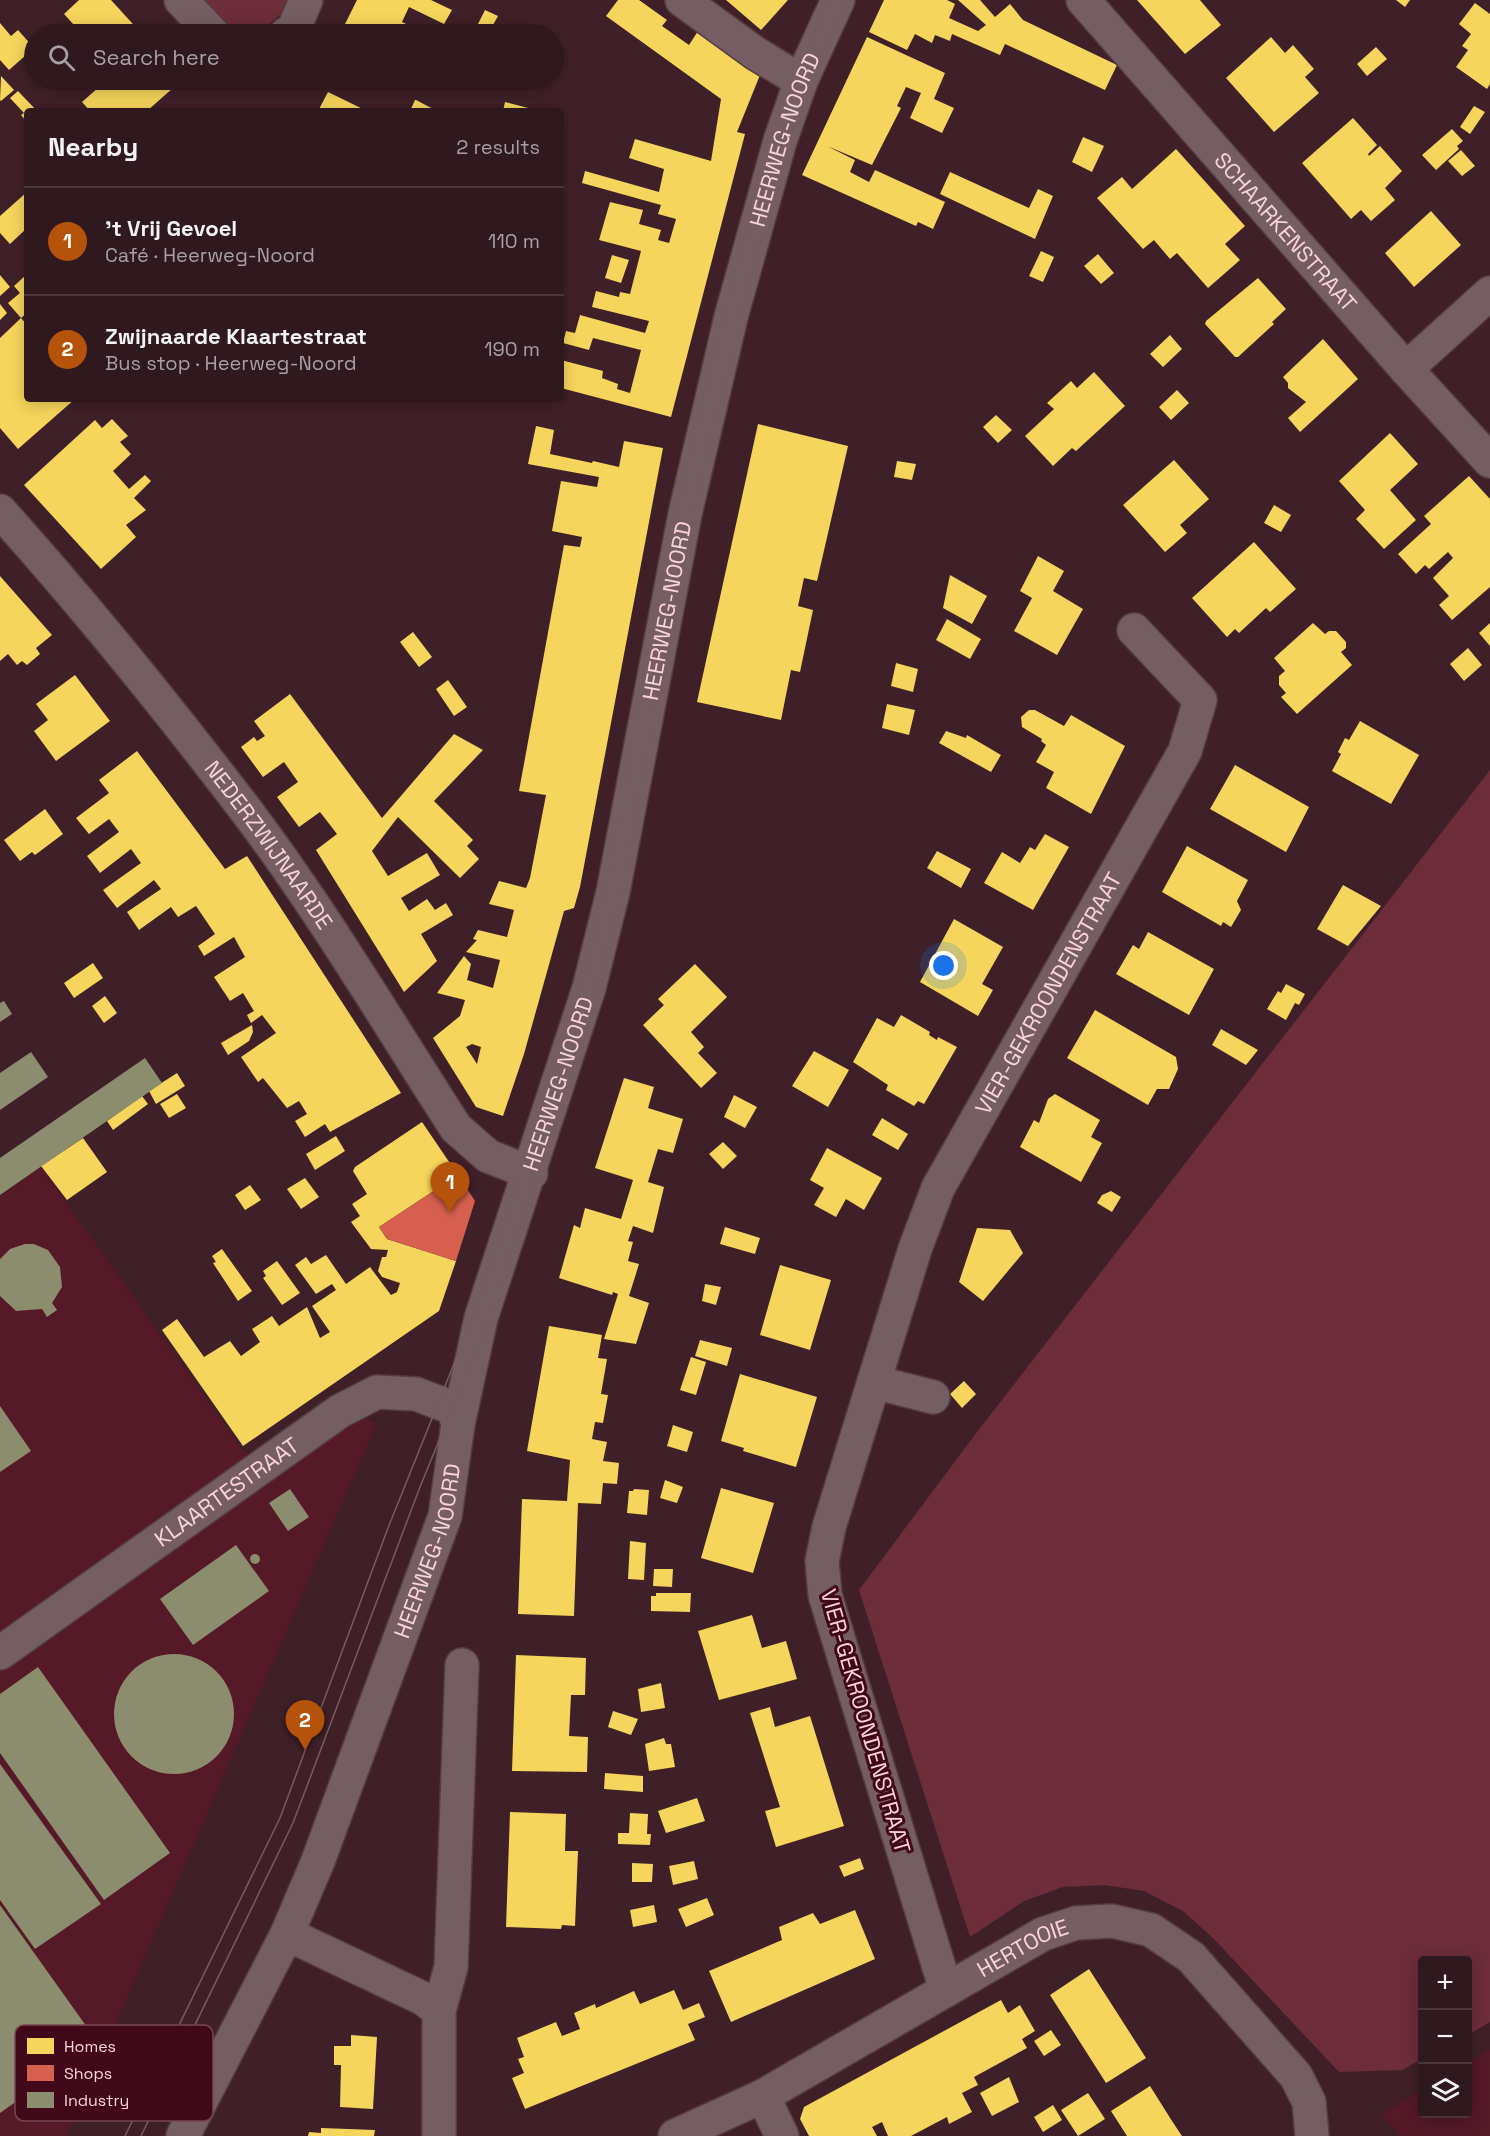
<!DOCTYPE html>
<html lang="en">
<head>
<meta charset="utf-8">
<style>
	body { margin:0; font-family:"Space Grotesk",sans-serif; background:#372127; color:#f1f3f6 }
	.controls { position:absolute; right:18px; bottom:18px; display:grid; overflow:hidden; border-radius:6px; box-shadow:0 3px 15px #0003 }
	.controls button { width:54px; height:54px; display:grid; place-items:center; padding:0; border:0; border-bottom:2px solid #4a373c; background:#2f181e; color:#f1f3f6; font:30px sans-serif }
	.you { position:absolute; left:944px; top:966px; width:21px; height:21px; margin:-15px; border:4px solid #fff; border-radius:50%; background:#1a73e8; box-shadow:0 0 0 9px #1a73e833 }
	.badge { display:grid; place-items:center; width:39px; height:39px; border-radius:50%; background:#b45309; color:#fff; font-size:20px; font-weight:700 }
	.pin { position:absolute; translate:-50% -50px; filter:drop-shadow(0 2px 3px #0008) }
	.pin::after { content:''; position:absolute; top:32px; width:21px; height:18px; background:inherit; clip-path:polygon(0 0,100% 0,50% 100%) }
	.list { margin:0; padding:0; list-style:none }
	h2 { display:flex; justify-content:space-between; align-items:center; height:78px; margin:0; padding:0 24px; font-size:26px }
	h2 small { font-size:20px; font-weight:400; color:#a7a0a4 }
	.list li { display:grid; grid-template-columns:39px 1fr auto; gap:18px; align-items:center; box-sizing:border-box; height:108px; padding:0 24px; border-top:2px solid #4a373c }
	.list b { display:block; font-size:22px; white-space:nowrap }
	.list p { margin:0; font-size:20px; white-space:nowrap; color:#a7a0a4 }
	.list em { font-size:20px; font-style:normal; color:#a7a0a4 }
	.icon { flex:none; width:33px; height:33px; fill:none; stroke:currentColor; stroke-width:2; stroke-linecap:round; stroke-linejoin:round }
	.map { position:relative; flex:none; width:1490px; height:2136px; overflow:hidden }
	.search { position:absolute; background:#2f181e; box-shadow:0 3px 15px #0003; left:24px; top:24px; width:540px; height:66px; display:flex; align-items:center; gap:15px; box-sizing:border-box; padding:0 21px; border-radius:33px; color:#a7a0a4; font-size:22px }
	.panel { position:absolute; background:#2f181e; box-shadow:0 3px 15px #0003; left:24px; top:108px; width:540px; height:294px; border-radius:6px }
	.map>svg:first-child { display:block }
</style>
</head>
<body>
<div class="map">
<svg width="1490" height="2136" viewBox="0 0 1490 2136">
	<rect width="100%" height="100%" fill="#3f2028"/>
	<path fill="#551928" d="M41,1167L242,1449L272,1467L347,1412L377,1423L67,2136H0V1196Z
		M1490,2049V2136H1401L1382,2114L1422,2090V2114H1468V2063Z"/>
	<path fill="#6d2d3b" d="M202,0H295C275,20 262,35 233,34L214,18Z
		M1490,770V2022L1468,2035V1960H1422V2059L1402,2070L1339,2072L1214,1939L1183,1911L1144,1891L1104,1885L1063,1887L1024,1901L970,1937L859,1590L974,1436Z"/>
	<path fill="#f6d55c" fill-rule="evenodd" d="M79,0H111L142,34H63L74,25L64,14Z
		M357,0H431L452,10L444,24L409,7L402,22L427,34H340Z
		M618,0H639L667,20L662,26L689,45L700,28L762,70L737,132L745,134L671,417L561,388V360L603,371L602,378L618,384L617,389L630,393L641,350L593,338L589,350L563,343L566,331L575,333L580,315L645,333L649,321L592,307L596,291L619,297L620,292L630,294L641,251L599,240L610,202L643,210L639,224L661,230L658,240L669,243L676,219L658,214L661,205L582,183L585,171L659,192L664,169L629,158L635,139L711,161L721,99L606,16Z
		M726,0H788L761,30Z
		M884,0H947L955,4L949,18L978,31L986,25L958,0H980L995,17L1010,4L1023,20L1117,65L1105,90L1005,44L1000,55L952,34L950,41L935,35L932,43L915,34L907,50L869,32Z
		M1137,0H1200L1221,25L1185,54Z
		M1396,0H1410L1405,7Z
		M1475,3L1490,14V84L1487,89L1456,67L1468,50L1462,46L1471,34L1459,24Z
		M485,10L498,16L488,34H473Z
		M0,23L11,36L18,30L34,48L9,70L0,60Z
		M867,37L945,73L934,99L954,108L942,133L910,118L921,93L906,87L897,106L901,108L872,165L827,146L855,160L850,172L869,182L875,170L945,202L933,229L918,222L916,226L802,175Z
		M1271,37L1285,53L1293,45L1314,69L1305,77L1319,93L1274,132L1226,78Z
		M1376,47L1387,59L1367,76L1357,64Z
		M1,76L14,90L1,101L0,100Z
		M107,80H182L147,111H90L82,102Z
		M18,91L37,111H27V122L21,115L24,113L10,98Z
		M328,92L367,111H318Z
		M415,100H416L437,111H410Z
		M505,102L536,110V111H503Z
		M1474,106L1485,112L1470,134L1460,127Z
		M1353,118L1377,145L1368,154L1369,156L1380,146L1402,171L1385,188L1395,200L1371,221L1361,210L1351,219L1302,163Z
		M1452,129L1463,141L1457,146L1459,149L1436,170L1422,155Z
		M1083,137L1104,146L1092,172L1072,162Z
		M1176,149L1245,226L1225,244L1240,260L1208,288L1177,253L1170,259L1154,240L1143,249L1097,198L1122,177L1132,189Z
		M1461,150L1475,166L1462,176L1448,161Z
		M950,172L1029,208L1038,189L1053,196L1035,239L940,194Z
		M27,192V228L10,244L0,233V216Z
		M1431,211L1461,245L1414,287L1385,253Z
		M1041,251L1054,257L1043,282L1029,276Z
		M1098,254L1114,273L1101,284L1084,266Z
		M612,255L629,260L621,283L605,278Z
		M27,274V313L21,318L8,303L20,293L14,286Z
		M0,275L10,287L0,296Z
		M1258,278L1286,309L1272,322L1274,324L1238,357H1235L1205,324L1206,321Z
		M0,304L7,313L0,320Z
		M21,318L27,325V399H75L18,449L0,428V338Z
		M1170,335L1182,349L1163,367L1150,354Z
		M1323,339L1358,379L1300,432L1288,418L1306,402L1288,388V383L1283,377Z
		M1094,372L1125,406L1076,451L1072,448L1053,466L1025,436L1054,409L1047,403L1071,381L1077,388Z
		M1177,390L1189,403L1171,420L1159,407Z
		M996,415L1012,430L998,443L983,427Z
		M112,419L128,436L120,442L131,454L113,471L129,489L145,475L151,481L134,498L146,510L126,525L136,537L101,569L24,485L95,420L102,428Z
		M758,424L848,446L817,581L804,578L798,606L813,610L800,672L791,670L781,720L697,702Z
		M536,426L554,430L550,454L592,463L593,461L619,467L624,441L663,448L580,887L574,908L564,911L524,1054L503,1116L476,1107L433,1038L460,1016L465,1000L437,993L464,956L471,964L467,980L493,988L500,960L466,952L477,940L473,939L478,930L507,937L514,910L489,904L499,881L526,888L530,878L546,795L519,791L564,545L580,547L582,537L552,531L561,481L597,487L599,477L528,464ZM472,1044L481,1047L477,1064L466,1047Z
		M1390,433L1418,464L1390,490L1416,520L1384,549L1356,519L1365,510L1339,481Z
		M1174,460L1209,499L1180,525L1187,533L1165,552L1123,505Z
		M897,461L916,464L912,480L894,477Z
		M1469,476L1490,499V587L1452,620L1439,605L1449,596L1433,578L1453,558L1448,552L1429,569L1425,565L1416,574L1398,554L1431,524L1424,516Z
		M1274,505L1291,515L1281,532L1264,523Z
		M1254,542L1296,589L1270,612L1266,608L1239,633L1235,629L1227,637L1192,598Z
		M1038,556L1064,571L1053,591L1083,609L1057,655L1014,631L1032,598L1020,591Z
		M950,575L987,596L972,624L943,608Z
		M0,576L52,635L36,648L40,654L27,665L22,661L17,665L8,654L0,661Z
		M947,619L981,639L970,659L936,640Z
		M1313,623L1325,634L1329,631H1336L1346,642V648L1341,652L1352,665L1297,714L1281,697L1286,693L1279,685V676L1285,671L1274,658Z
		M1490,623V646L1479,633Z
		M413,632L432,657L419,667L400,642Z
		M1468,648L1482,665L1464,681L1450,664Z
		M896,663L918,669L913,692L891,686Z
		M75,675L110,721L56,761L34,731L48,720L36,704Z
		M448,680L467,707L454,716L436,689Z
		M290,694L382,818L454,734L483,750L434,801L473,840L467,846L479,859L460,878L398,817L372,851L388,876L427,853L440,875L401,898L409,911L427,899L435,910L446,903L453,915L421,934L437,961L404,992L316,850L337,834L320,812L299,827L277,797L298,782L284,762L263,777L241,747L254,737L257,741L265,736L254,721Z
		M887,704L915,710L909,735L882,728Z
		M1029,710H1035L1064,726L1071,715L1125,746L1091,814L1046,788L1054,772L1036,762L1046,745L1041,741L1042,739L1022,727L1021,717Z
		M1360,721L1419,755L1391,804L1332,771L1341,754L1338,752L1345,738L1349,740Z
		M946,731L966,738L967,735L1001,755L991,772L939,743Z
		M137,751L225,869L247,856L401,1093L330,1132L325,1124L305,1137L295,1121L307,1114L299,1101L287,1108L263,1078L258,1082L241,1057L276,1033L262,1015L251,1023L247,1015L254,1011L243,993L230,1001L214,977L245,957L234,937L204,956L198,946L215,934L196,906L178,917L171,907L139,930L127,912L161,889L154,880L117,908L103,890L141,863L131,849L100,873L87,856L119,832L109,819L89,834L76,818L109,793L99,780Z
		M1235,765L1309,807L1286,852L1210,809Z
		M45,809L63,834L35,855L32,852L20,861L4,840Z
		M1045,834L1069,847L1033,910L984,883L1002,852L1020,863L1030,847L1035,850Z
		M1187,846L1248,880L1237,901L1241,910L1231,927L1223,922L1221,926L1162,892Z
		M937,851L971,869L961,888L927,868Z
		M1343,885L1381,906L1348,946L1317,929Z
		M954,919L1003,947L982,984L993,990L978,1016L920,982Z
		M1148,932L1214,969L1189,1015L1116,974L1133,945L1139,949Z
		M93,963L103,978L74,998L64,983Z
		M695,964L727,997L691,1032L704,1047L698,1053L717,1073L701,1088L643,1025L664,1005L658,999Z
		M1286,984L1305,994L1299,1005L1295,1003L1286,1020L1267,1009L1278,991L1281,993Z
		M105,996L117,1013L104,1023L92,1006Z
		M1095,1010L1176,1057L1178,1069L1169,1089H1157L1148,1105L1067,1058Z
		M901,1015L930,1032L929,1035L937,1040L938,1037L957,1047L924,1104L918,1101L914,1106L886,1090L888,1085L853,1062L877,1018L894,1027Z
		M252,1025L253,1032L249,1041L228,1055L221,1043Z
		M1221,1029L1258,1050L1246,1065L1212,1045Z
		M814,1051L849,1070L828,1107L792,1086Z
		M177,1073L185,1086L156,1104L149,1091Z
		M624,1078L654,1087L648,1108L683,1119L673,1153L658,1149L648,1182L664,1187L653,1233L633,1226L628,1241L633,1242L628,1261L639,1264L629,1296L649,1303L636,1344L604,1339L618,1294L613,1292L612,1295L559,1278L574,1225L580,1228L585,1208L621,1219L633,1180L595,1168Z
		M177,1094L186,1108L169,1118L160,1104Z
		M1055,1094L1100,1120L1091,1137L1102,1143L1081,1182L1020,1147L1034,1120L1039,1123L1048,1099Z
		M734,1095L757,1107L745,1128L724,1117Z
		M142,1096L148,1104L113,1130L107,1121Z
		M882,1118L908,1134L898,1150L872,1135Z
		M422,1122L458,1175L379,1227L387,1239L456,1261L439,1311L243,1446L162,1330L177,1319L204,1357L230,1341L241,1356L260,1342L252,1329L272,1316L279,1326L307,1307L320,1338L330,1332L312,1306L336,1290L332,1284L316,1294L295,1265L306,1257L311,1264L326,1255L346,1284L370,1267L391,1295L397,1292L400,1283L382,1277L378,1271L382,1257H386L388,1250L371,1249L351,1222L360,1216L352,1204L367,1194L353,1171L355,1167Z
		M336,1136L345,1151L315,1170L306,1154Z
		M83,1138L107,1172L67,1200L41,1166Z
		M723,1142L737,1156L723,1169L709,1154Z
		M827,1148L882,1178L864,1210L846,1199L836,1217L814,1205L824,1188L810,1180Z
		M305,1178L319,1197L301,1209L287,1189Z
		M250,1185L261,1200L245,1210L235,1195Z
		M1111,1191L1121,1197L1112,1212L1097,1203L1102,1195Z
		M725,1227L760,1238L755,1254L720,1244Z
		M977,1228L1010,1230L1023,1253L983,1301L959,1282Z
		M222,1249L252,1291L238,1301L213,1263L216,1262L212,1256Z
		M277,1261L300,1293L282,1305L263,1278L266,1276L263,1271Z
		M780,1265L831,1280L810,1350L760,1335Z
		M705,1284L721,1287L716,1305L702,1301Z
		M549,1326L602,1335L598,1358L607,1359L601,1394L608,1395L603,1423L595,1422L592,1439L607,1442L603,1461L619,1463L617,1484L603,1483L601,1504L578,1503L574,1616L518,1614L522,1499L567,1501L570,1460L527,1451Z
		M700,1340L732,1348L727,1366L695,1356Z
		M691,1357L706,1362L696,1395L680,1390Z
		M740,1374L817,1397L796,1467L743,1451L744,1448L721,1441Z
		M964,1381L976,1394L962,1408L950,1394Z
		M673,1425L693,1432L687,1452L667,1446Z
		M665,1480L683,1487L677,1503L660,1498Z
		M721,1488L774,1503L753,1573L701,1558Z
		M634,1489L649,1490L647,1515L627,1513L629,1491H633Z
		M630,1541L646,1543L644,1580L628,1579Z
		M654,1569H673L672,1587L653,1586Z
		M656,1593H691L690,1612L651,1611V1596H656Z
		M752,1615L762,1648L786,1641L797,1679L719,1700L698,1631Z
		M516,1655L586,1658L585,1695H571L569,1736L588,1737L587,1772L512,1771Z
		M661,1683L665,1708L641,1712L638,1689Z
		M770,1707L775,1727L810,1716L844,1826L776,1847L765,1811L780,1807L750,1713Z
		M613,1711L638,1719L631,1735L608,1727Z
		M664,1738L666,1744H671L675,1767L649,1771L645,1744Z
		M605,1773L643,1776V1792L604,1789Z
		M697,1798L705,1821L666,1833L658,1811Z
		M510,1812L566,1814L565,1851H578L575,1926L562,1925L561,1929L506,1927Z
		M630,1813L648,1814L647,1834H651L650,1845L618,1844V1833H629Z
		M860,1858L864,1869L844,1877L839,1866Z
		M694,1861L698,1879L673,1885L669,1866Z
		M632,1863L653,1864L652,1882H632Z
		M707,1898L714,1915L686,1927L678,1909Z
		M654,1905L657,1922L633,1927L630,1910Z
		M855,1910L875,1959L731,2022L709,1971L782,1940L779,1927L813,1913L820,1924Z
		M1089,1969L1146,2058L1106,2083L1050,1995Z
		M674,1990L683,2010L699,2003L705,2017L688,2024L695,2040L525,2109L512,2078L524,2073L518,2059L524,2057L517,2038L556,2022L562,2036L580,2029L574,2013L595,2004L596,2008L634,1991L640,2004Z
		M1001,2000L1008,2013L1020,2005L1035,2031L1022,2039L1027,2048L974,2077L978,2085L962,2093L972,2112L949,2124L947,2117L911,2136H888L882,2122L872,2127L877,2136H809L800,2119L804,2107Z
		M1051,2030L1061,2045L1044,2056L1034,2041Z
		M351,2035L377,2037L373,2109L340,2107L341,2065H334V2046H351Z
		M1009,2077L1019,2102L992,2116L980,2093Z
		M1150,2086L1172,2121L1182,2136H1127L1111,2111Z
		M1088,2093L1105,2119L1078,2136L1061,2110Z
		M1053,2105L1062,2120L1043,2132L1034,2117Z
		M321,2128L375,2130L374,2136H308L309,2132L321,2133Z"/>
	<path fill="#d6604d" d="M458,1175L475,1201L456,1261L387,1239L379,1227Z"/>
	<path fill="#8c8c6e" d="M4,1001L12,1014L0,1022V1003Z
		M31,1052L48,1077L0,1110V1073Z
		M145,1058L162,1083L0,1195V1158Z
		M25,1244H34L48,1250L60,1267L62,1287L52,1303L57,1310L47,1317L42,1309L16,1311L0,1296V1259L10,1249Z
		M0,1406L31,1451L0,1472Z
		M290,1489L309,1517L288,1531L269,1503Z
		M236,1545L269,1591L193,1645L160,1599Z
		M250 1559a5 5 0 1 1 10 0a5 5 0 1 1-10 0Z
		M114 1714a60 60 0 1 1 120 0a60 60 0 1 1-120 0Z
		M38,1667L170,1853L104,1900L0,1753V1694Z
		M0,1764L101,1904L35,1949L0,1900Z
		M0,1905L89,2030L74,2061L0,2113Z"/>
	<g fill="none" stroke-linecap="round" stroke-linejoin="round">
		<defs>
			<g id="minor">
				<path d="M181,0L213,34"/>
				<path d="M682,0L755,53L801,81"/>
				<path id="s1" d="M1083,0L1406,369L1490,461"/>
				<path d="M286,34L293,31L306,0"/>
				<path d="M1406,369L1490,293"/>
				<path id="s2" d="M0,511C88,609 171,712 251,817C325,916 389,1024 456,1128L488,1156L531,1173"/>
				<path d="M874,1382L933,1397"/>
				<path id="s3" d="M0,1653L340,1411L377,1392L416,1394L453,1408L458,1424"/>
				<path d="M287,1934L424,1999L439,2011V2136"/>
				<path id="s4" d="M946,1990L825,1595L822,1561L829,1527L915,1249L938,1188L1185,751L1200,700L1134,630"/>
				<path d="M439,2011L451,1967L462,1665"/>
				<path d="M763,2096L782,2136"/>
				<path id="s5" d="M183,2136L287,1934L318,1861L445,1516L458,1424L481,1318L589,988L613,892L685,514L731,317L780,141L801,81L838,0"/>
				<path id="s6" d="M675,2136L763,2096L1043,1934L1076,1923L1112,1921L1151,1930L1191,1957L1296,2076L1309,2102L1312,2136"/>
			</g>
		</defs>
		<use href="#minor" stroke="#553d42" stroke-width="36"/>
		<use href="#minor" stroke="#755e63" stroke-width="33"/>
		<path stroke="#755d63" stroke-width="1.5" d="M125,2136L280,1818L388,1528L474,1314L581,985L605,891L677,512L696,423L758,187L794,78L830,0
			M141,2136L293,1823L420,1487L488,1321L535,1180L596,990L621,894L692,516L739,319L787,144L809,84L847,0"/>
	</g>
	<g text-anchor="middle" dominant-baseline="central" stroke-width="6" stroke-linejoin="round" paint-order="stroke">
		<g font-size="22" fill="#fad4d9" stroke="#400818">
			<text stroke="none"><textPath href="#s5" startOffset="2094">HEERWEG-NOORD</textPath></text>
			<text stroke="none"><textPath href="#s1" startOffset="308">SCHAARKENSTRAAT</textPath></text>
			<text stroke="none"><textPath href="#s5" startOffset="1608">HEERWEG-NOORD</textPath></text>
			<text stroke="none"><textPath href="#s2" startOffset="429">NEDERZWIJNAARDE</textPath></text>
			<text stroke="none"><textPath href="#s4" startOffset="1062">VIER-GEKROONDENSTRAAT</textPath></text>
			<text stroke="none"><textPath href="#s5" startOffset="1122">HEERWEG-NOORD</textPath></text>
			<text stroke="none"><textPath href="#s3" startOffset="278">KLAARTESTRAAT</textPath></text>
			<text stroke="none"><textPath href="#s5" startOffset="636">HEERWEG-NOORD</textPath></text>
			<text transform="translate(866 1721) rotate(74)">VIER-GEKROONDENSTRAAT</text>
			<text stroke="none"><textPath href="#s6" startOffset="396">HERTOOIE</textPath></text>
		</g>
	</g>
	<rect x="15" y="2025" width="198" height="96" rx="9" fill="#400818" stroke="#784552" stroke-width="1.5"/>
	<rect x="27" y="2038" width="27" height="16" fill="#f6d55c"/>
	<rect x="27" y="2065" width="27" height="16" fill="#d6604d"/>
	<rect x="27" y="2092" width="27" height="16" fill="#8c8c6e"/>
	<g font-size="16" fill="#fad4d9">
		<text x="64" y="2052">Homes</text>
		<text x="64" y="2079">Shops</text>
		<text x="64" y="2106">Industry</text>
	</g>
</svg>
<div class="controls">
<button>+</button>
<button>−</button>
<button><svg class="icon" aria-label="layers" viewBox="0 0 24 24"><path d="M12 4l9 5-9 5-9-5zM3 14l9 5 9-5"/></svg></button>
</div>
<div class="you"></div>
<div class="pin badge" style="left:450px;top:1212px">1</div>
<div class="pin badge" style="left:305px;top:1750px">2</div>
<div class="search"><svg class="icon" aria-label="search" viewBox="0 0 24 24"><circle cx="10" cy="10" r="6"/><path d="M15 15l6 6"/></svg>Search here</div>
<section class="panel">
<h2>Nearby<small>2 results</small></h2>
<ul class="list">
<li><span class="badge">1</span><div><b>'t Vrij Gevoel</b><p>Café · Heerweg-Noord</p></div><em>110 m</em></li>
<li><span class="badge">2</span><div><b>Zwijnaarde Klaartestraat</b><p>Bus stop · Heerweg-Noord</p></div><em>190 m</em></li>
</ul>
</section>
</div>
</body>
</html>
